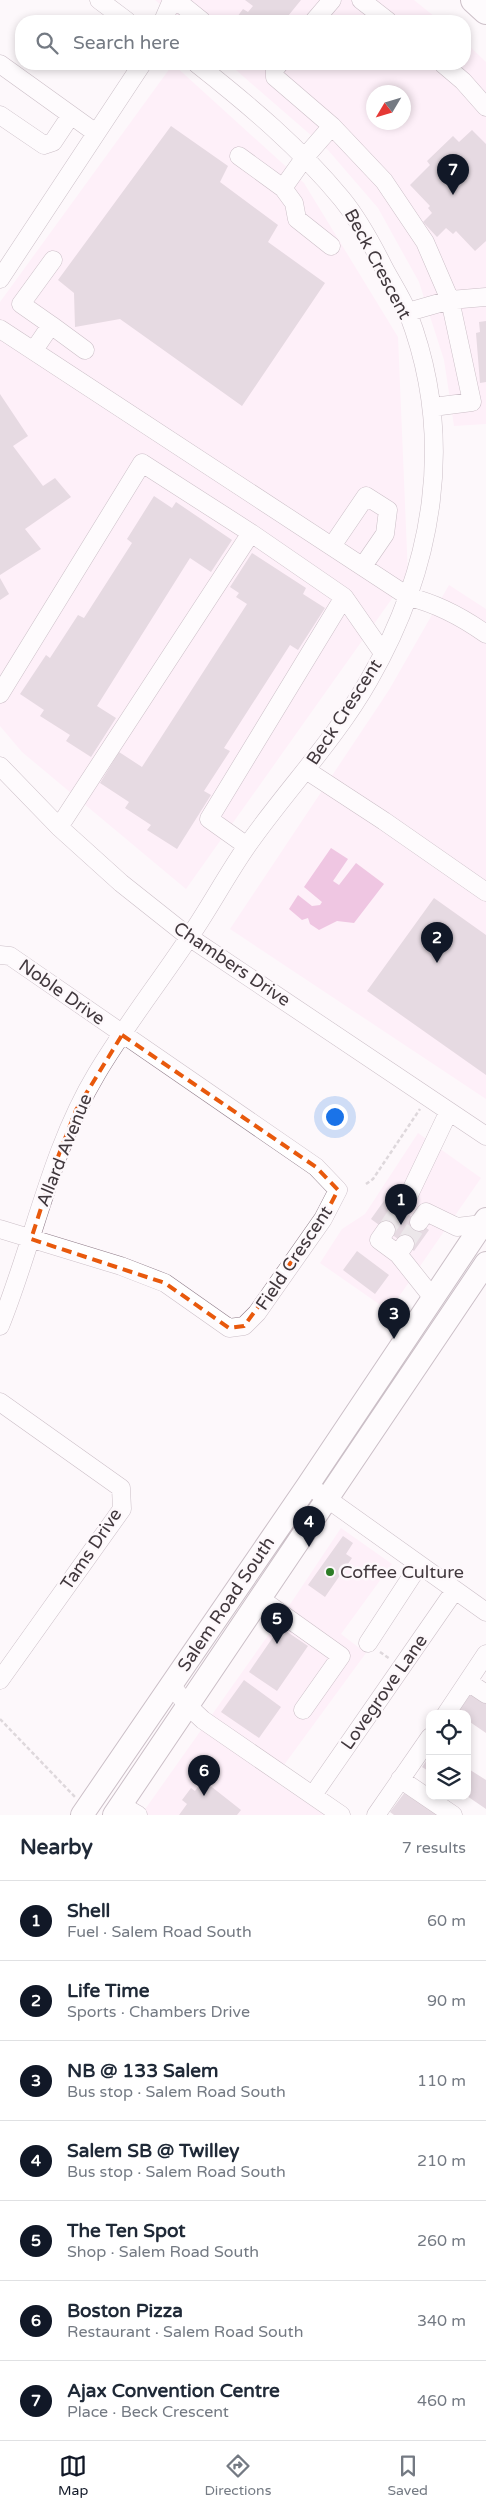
<!DOCTYPE html>
<html lang="en">
<head>
<meta charset="utf-8">
<style>
	body { margin:0; font-family:"Varela Round",sans-serif; background:#f6f6f7; color:#1f2937 }
	.controls { position:absolute; right:15px; bottom:15px; display:grid; overflow:hidden; border-radius:10px; box-shadow:0 2px 8px #0003 }
	.controls button { width:45px; height:45px; display:grid; place-items:center; padding:0; border:0; border-bottom:1px solid #e0e1e3; background:#fff; color:#1f2937; font:25px sans-serif }
	.compass { position:absolute; left:366px; top:85px; width:45px; height:45px; border-radius:50%; background:#fff; box-shadow:0 2px 8px #0003; rotate:232deg }
	.you { position:absolute; left:334px; top:1116px; width:18px; height:18px; margin:-12px; border:4px solid #fff; border-radius:50%; background:#1a73e8; box-shadow:0 0 0 8px #1a73e833 }
	.badge { display:grid; place-items:center; width:32px; height:32px; border-radius:50%; background:#111827; color:#fff; font-size:16px; font-weight:700 }
	.pin { position:absolute; translate:-50% -41px; filter:drop-shadow(0 1px 2px #0008) }
	.pin::after { content:''; position:absolute; top:26px; width:18px; height:15px; background:inherit; clip-path:polygon(0 0,100% 0,50% 100%) }
	.list { margin:0; padding:0; list-style:none }
	h2 { display:flex; justify-content:space-between; align-items:center; height:65px; margin:0; padding:0 20px; font-size:21px }
	h2 small { font-size:16px; font-weight:400; color:#747a83 }
	.list li { display:grid; grid-template-columns:32px 1fr auto; gap:15px; align-items:center; box-sizing:border-box; height:80px; padding:0 20px; border-top:1px solid #e0e1e3 }
	.list b { display:block; font-size:19px; white-space:nowrap }
	.list p { margin:0; font-size:16px; white-space:nowrap; color:#747a83 }
	.list em { font-size:16px; font-style:normal; color:#747a83 }
	.icon { flex:none; width:28px; height:28px; fill:none; stroke:currentColor; stroke-width:2; stroke-linecap:round; stroke-linejoin:round }
	.map { position:relative; flex:none; width:486px; height:1815px; overflow:hidden }
	.search { position:absolute; background:#fff; box-shadow:0 2px 8px #0003; left:15px; right:15px; top:15px; height:55px; display:flex; align-items:center; gap:12px; box-sizing:border-box; padding:0 18px; border-radius:20px; color:#747a83; font-size:19px }
	.sheet { height:625px; background:#fff }
	nav { display:flex; justify-content:space-around; align-items:center; box-sizing:border-box; height:70px; border-top:1px solid #e0e1e3; background:#fff; font-size:14px; color:#747a83 }
	nav a { display:grid; justify-items:center; gap:2px }
	nav .on { color:#111827 }
	.map>svg:first-child { display:block }
</style>
</head>
<body>
<div class="map">
<svg width="486" height="1815" viewBox="0 0 486 1815">
	<rect width="100%" height="100%" fill="#fdf8fb"/>
	<path fill="#ffe6f6" fill-rule="evenodd" d="M155,0H414L440,21H180Z
		M465,42L486,62V424L454,426L444,360L419,282L378,208L328,150L229,64H465ZM374,92H404V122H374Z
		M173,64L304,183L398,337L408,576L186,889L22,752L0,726V302Z
		M449,585L486,609V1099L230,929L389,690Z
		M418,1133L481,1178L389,1311L320,1263L342,1229L365,1214Z
		M341,1528L392,1564L341,1634L366,1653L273,1780L325,1815H141L291,1603Z"/>
	<path fill="#de8bc3" d="M331,848L348,859L333,881L339,885L356,863L384,884L354,923L337,921L319,930L310,924L308,918L302,920L289,909L298,895L312,906L320,905L322,902L304,887Z"/>
	<path fill="#cbb5c3" d="M245,0H301L284,21H234L243,9L248,12L253,6Z
		M171,126L228,166L220,182L278,225L268,242L325,283L242,406L120,319L75,327L74,293L58,280Z
		M472,130L486,144V241L475,251L456,231L453,234L446,228L437,237L423,222L432,213L428,208L430,206L410,185L430,165L427,161L453,136L459,142Z
		M486,321V382L480,383L476,333L480,332L479,322Z
		M0,394L28,436L13,446L43,486L55,478L71,497L25,529L41,549L0,575Z
		M154,496L172,508L176,502L232,540L211,572L190,558L97,706L116,718L91,757L66,741L70,735L40,716L44,710L20,694L46,655L50,658L78,615L84,618L132,543L127,539Z
		M252,553L306,588L303,594L325,608L298,650L290,645L224,748L230,751L204,791L211,795L177,849L147,830L151,825L125,808L129,802L100,783L119,752L142,767L247,604L236,597L239,593L230,587Z
		M0,578L9,594L0,600Z
		M434,898L486,935V1075L367,991Z
		M386,1198L429,1230L414,1251L371,1219Z
		M357,1251L389,1275L375,1294L343,1270Z
		M343,1536L353,1543L346,1554L352,1558L325,1597L308,1585Z
		M280,1627L308,1646L277,1691L249,1672Z
		M244,1680L281,1707L259,1738L221,1712Z
		M472,1692L486,1702V1733L467,1720V1714H457Z
		M430,1755V1772L422,1767Z
		M467,1768L486,1780V1809L467,1796Z
		M203,1780L241,1810L237,1815H179L187,1804L182,1800L191,1788L195,1791Z
		M408,1788L444,1815H394L390,1812Z"/>
	<g fill="none" stroke-linecap="round" stroke-linejoin="round">
		<path stroke="#d7d2d5" stroke-width="18" stroke-dasharray="18 9" stroke-linecap="butt" d="M386,1230L400,1209
			M405,1244L419,1222"/>
		<defs>
			<path id="minor" d="M99,0L127,21
				M176,0L202,21
				M361,0L388,21
				M163,21L172,0
				M314,21L332,0
				M0,64L96,133
				M279,64L275,69V77L332,126
				M443,64L463,81L486,107
				M0,115L44,145L53,142L71,115
				M239,156L283,188L305,157L332,126L384,181L425,242L450,300L486,297
				M283,188L294,203L297,219L331,246
				M0,279L142,64
				M408,312L450,300L472,402L433,407
				M51,325L85,350
				M0,329L409,597C438,604 462,617 486,634
				M34,350L51,325L21,304L53,260
				M332,546L366,496L388,510L385,534L363,566
				M344,597L383,653
				M0,694L142,463L251,533L344,597L209,819L247,846
				M0,766L59,827L121,883L189,937L486,1136
				M306,770L384,821L486,892
				M59,827L251,533
				M0,955L10,956L316,1167L338,1190L323,1219L257,1313L244,1326L229,1328L165,1283L121,1266L0,1229
				M407,1199L449,1111
				M419,1222L426,1212L457,1227L482,1224
				M386,1230L379,1240L398,1254
				M405,1244L398,1254L433,1298
				M0,1326C34,1242 50,1151 97,1073C125,1026 158,984 188,939C209,909 226,876 247,846C286,790 335,740 369,680C434,567 456,438 408,313C402,298 392,283 384,268C372,244 359,220 342,199C300,148 249,105 197,64
				M0,1402L121,1488L122,1509L0,1680
				M308,1485L486,1612
				M261,1599L341,1656L303,1710
				M368,1643L419,1565
				M468,1682L486,1694
				M171,1685L188,1706L203,1720L341,1815
				M446,1714L486,1654
				M400,1779L453,1815
				M313,1795L455,1590
				M121,1805L138,1815
				M376,1815L430,1737"/>
			<path id="major" d="M82,1815L308,1485L486,1219
				M114,1815L486,1263"/>
			<path id="highway" d="M474,0L486,11"/>
		</defs>
		<use href="#minor" stroke="#8f7b88" stroke-width="19"/>
		<use href="#major" stroke="#8f7b88" stroke-width="24"/>
		<use href="#highway" stroke="#8f7b88" stroke-width="28"/>
		<path stroke="#b8b1b5" stroke-width="2.5" stroke-dasharray="4 2.5" stroke-linecap="butt" d="M366,1184L373,1179L420,1109
			M380,1652L390,1659
			M0,1719L75,1797"/>
		<use href="#minor" stroke="#fff" stroke-width="18"/>
		<use href="#major" stroke="#fff" stroke-width="22"/>
		<use href="#highway" stroke="#fff" stroke-width="26"/>
	</g>
	<path d="M0 0H486V1815H0ZM122,1035L316,1167L338,1190L323,1219L244,1326L229,1328L165,1283L31,1239L56,1162L76,1110Z" fill="#fdf8fb" fill-opacity=".55" fill-rule="evenodd"/>
	<path fill="none" stroke="#e8590c" stroke-width="4" stroke-dasharray="10 6" stroke-linejoin="round" d="M122,1035L316,1167L338,1190L323,1219L244,1326L229,1328L165,1283L31,1239L56,1162L76,1110Z"/>
	<circle fill="#2c7c26" stroke="#fdf8fb" stroke-width="2" cx="330" cy="1572" r="5"/>
	<g text-anchor="middle" dominant-baseline="central" stroke-width="5" stroke-linejoin="round" paint-order="stroke">
		<g font-size="18" fill="#41383d" stroke="#fdf8fb">
			<text transform="translate(378 264) rotate(62)">Beck Crescent</text>
			<text transform="translate(344 712) rotate(-57)">Beck Crescent</text>
			<text transform="translate(232 964) rotate(34)">Chambers Drive</text>
			<text transform="translate(62 992) rotate(35)">Noble Drive</text>
			<text transform="translate(64 1150) rotate(-68)">Allard Avenue</text>
			<text transform="translate(294 1258) rotate(-56)">Field Crescent</text>
			<text transform="translate(91 1549) rotate(-56)">Tams Drive</text>
			<text transform="translate(226 1604) rotate(-56)">Salem Road South</text>
			<text transform="translate(384 1692) rotate(-55)">Lovegrove Lane</text>
		</g>
		<g font-size="18" fill="#41383d" stroke="#fdf8fb" text-anchor="start">
			<text x="340" y="1572">Coffee Culture</text>
		</g>
	</g>
</svg>
<div class="controls">
<button><svg class="icon" aria-label="locate" viewBox="0 0 24 24"><circle cx="12" cy="12" r="6"/><path d="M12 2v4M12 18v4M2 12h4M18 12h4"/></svg></button>
<button><svg class="icon" aria-label="layers" viewBox="0 0 24 24"><path d="M12 4l9 5-9 5-9-5zM3 14l9 5 9-5"/></svg></button>
</div>
<svg class="compass" viewBox="-18 -18 36 36"><path d="M0-13l5 13h-10z" fill="#e53935"/><path d="M0 13l5-13h-10z" fill="#747a83"/></svg>
<div class="you"></div>
<div class="pin badge" style="left:401px;top:1225px">1</div>
<div class="pin badge" style="left:437px;top:963px">2</div>
<div class="pin badge" style="left:394px;top:1339px">3</div>
<div class="pin badge" style="left:309px;top:1547px">4</div>
<div class="pin badge" style="left:277px;top:1644px">5</div>
<div class="pin badge" style="left:204px;top:1796px">6</div>
<div class="pin badge" style="left:453px;top:195px">7</div>
<div class="search"><svg class="icon" aria-label="search" viewBox="0 0 24 24"><circle cx="10" cy="10" r="6"/><path d="M15 15l6 6"/></svg>Search here</div>
</div>
<section class="sheet">
<h2>Nearby<small>7 results</small></h2>
<ul class="list">
<li><span class="badge">1</span><div><b>Shell</b><p>Fuel · Salem Road South</p></div><em>60 m</em></li>
<li><span class="badge">2</span><div><b>Life Time</b><p>Sports · Chambers Drive</p></div><em>90 m</em></li>
<li><span class="badge">3</span><div><b>NB @ 133 Salem</b><p>Bus stop · Salem Road South</p></div><em>110 m</em></li>
<li><span class="badge">4</span><div><b>Salem SB @ Twilley</b><p>Bus stop · Salem Road South</p></div><em>210 m</em></li>
<li><span class="badge">5</span><div><b>The Ten Spot</b><p>Shop · Salem Road South</p></div><em>260 m</em></li>
<li><span class="badge">6</span><div><b>Boston Pizza</b><p>Restaurant · Salem Road South</p></div><em>340 m</em></li>
<li><span class="badge">7</span><div><b>Ajax Convention Centre</b><p>Place · Beck Crescent</p></div><em>460 m</em></li>
</ul>
</section>
<nav>
<a class="on"><svg class="icon" aria-label="map" viewBox="0 0 24 24"><path d="M3 6l6-2 6 2 6-2v14l-6 2-6-2-6 2zM9 4v14M15 6v14"/></svg>Map</a>
<a><svg class="icon" aria-label="directions" viewBox="0 0 24 24"><path d="M12 3l9 9-9 9-9-9zM9 14v-3h6M13 9l2 2-2 2"/></svg>Directions</a>
<a><svg class="icon" aria-label="saved" viewBox="0 0 24 24"><path d="M7 4h10v16l-5-4-5 4z"/></svg>Saved</a>
</nav>
</body>
</html>
